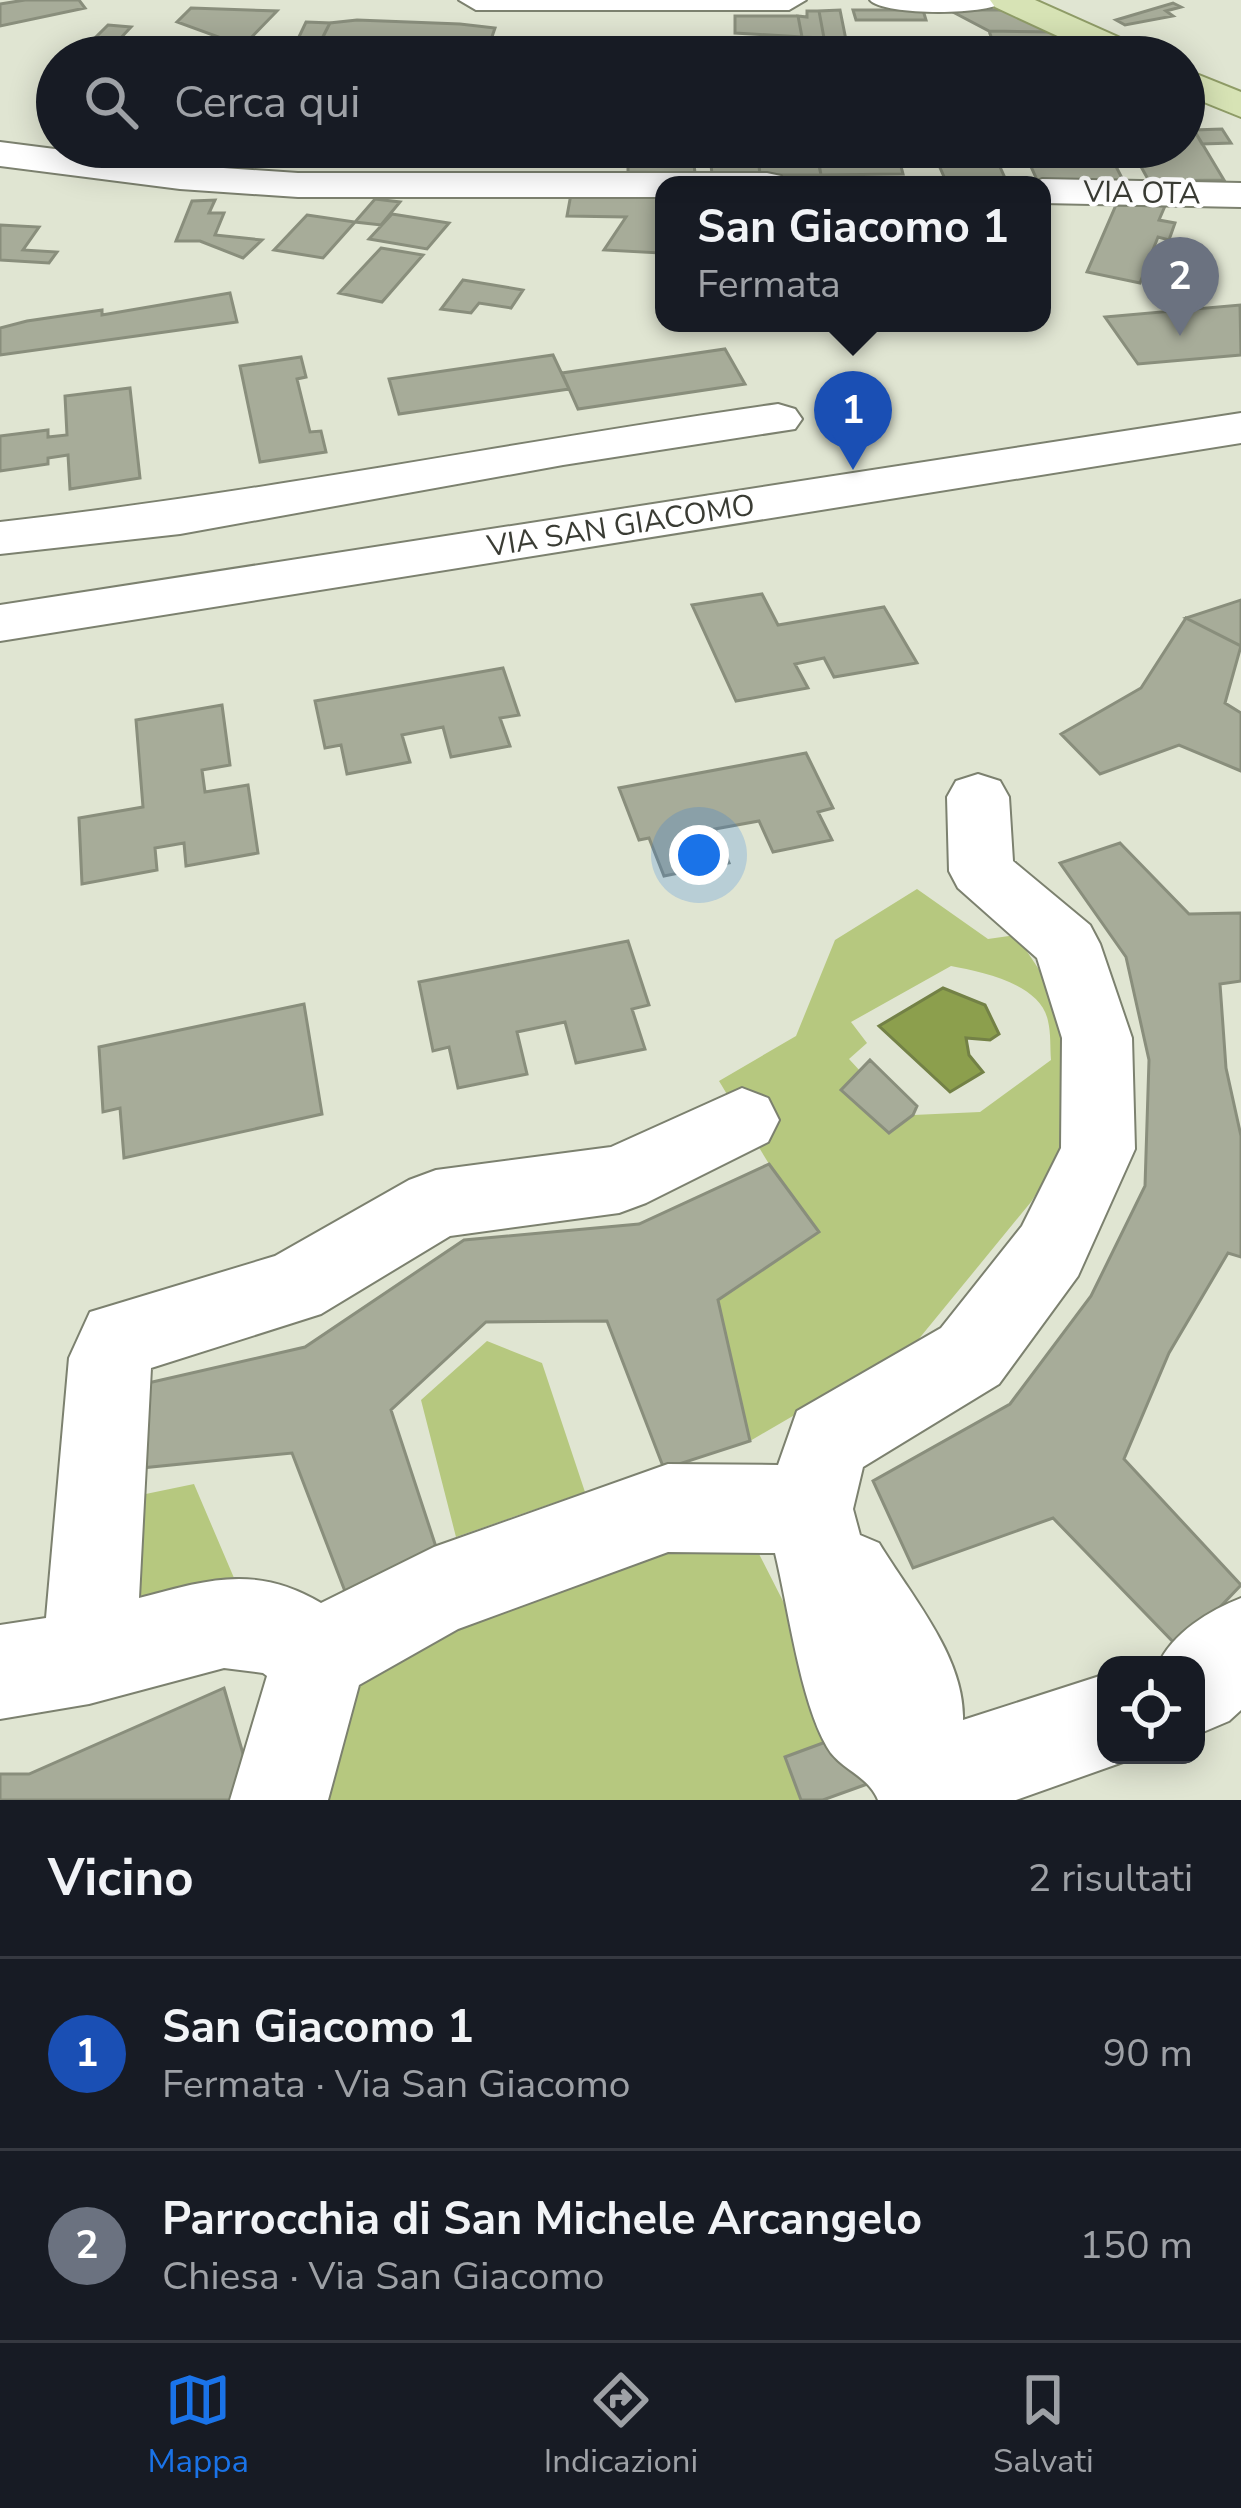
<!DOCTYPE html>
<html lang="it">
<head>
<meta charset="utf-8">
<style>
	body { margin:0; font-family:"Nunito Sans",sans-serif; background:#242831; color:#f1f3f6 }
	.controls { position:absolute; right:36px; bottom:36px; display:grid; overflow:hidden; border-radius:24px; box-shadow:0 6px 30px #0003 }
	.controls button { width:108px; height:108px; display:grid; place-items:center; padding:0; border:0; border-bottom:3px solid #363941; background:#171b24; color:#f1f3f6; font:60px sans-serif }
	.you { position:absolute; left:699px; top:855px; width:42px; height:42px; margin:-30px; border:9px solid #fff; border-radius:50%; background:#1a73e8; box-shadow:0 0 0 18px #1a73e833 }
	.badge { display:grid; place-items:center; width:78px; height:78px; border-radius:50%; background:#1a73e8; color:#fff; font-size:39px; font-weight:700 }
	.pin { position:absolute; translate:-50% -99px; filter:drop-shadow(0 3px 6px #0008) }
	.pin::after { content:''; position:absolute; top:63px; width:42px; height:36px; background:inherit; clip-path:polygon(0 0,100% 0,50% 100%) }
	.popup { position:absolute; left:655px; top:176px; width:396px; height:156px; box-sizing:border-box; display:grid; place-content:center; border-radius:24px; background:#171b24; filter:drop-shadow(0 3px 9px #0005); font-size:39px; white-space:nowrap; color:#9ea1a6 }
	.popup b { font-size:45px; color:#f1f3f6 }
	.popup::after { content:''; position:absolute; left:50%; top:100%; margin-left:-24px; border:24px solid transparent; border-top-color:#171b24 }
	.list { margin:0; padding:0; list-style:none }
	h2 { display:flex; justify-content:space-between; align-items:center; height:156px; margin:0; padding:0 48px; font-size:51px }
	h2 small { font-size:39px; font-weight:400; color:#9ea1a6 }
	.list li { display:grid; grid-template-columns:78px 1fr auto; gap:36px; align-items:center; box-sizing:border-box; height:192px; padding:0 48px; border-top:3px solid #363941 }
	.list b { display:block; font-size:45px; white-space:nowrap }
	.list p { margin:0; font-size:39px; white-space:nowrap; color:#9ea1a6 }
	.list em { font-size:39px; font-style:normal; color:#9ea1a6 }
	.icon { flex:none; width:66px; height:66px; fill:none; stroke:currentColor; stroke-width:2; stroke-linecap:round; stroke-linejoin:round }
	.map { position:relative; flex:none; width:1241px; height:1800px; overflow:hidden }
	.search { position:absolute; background:#171b24; box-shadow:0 6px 30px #0003; left:36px; right:36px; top:36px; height:132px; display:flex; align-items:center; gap:30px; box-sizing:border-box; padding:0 42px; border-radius:66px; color:#9ea1a6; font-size:45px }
	.sheet { height:540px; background:#171b24 }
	nav { display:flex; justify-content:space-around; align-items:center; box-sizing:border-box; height:168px; border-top:3px solid #363941; background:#171b24; font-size:33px; color:#9ea1a6 }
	nav a { display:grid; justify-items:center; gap:6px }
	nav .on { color:#1a73e8 }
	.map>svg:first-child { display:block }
</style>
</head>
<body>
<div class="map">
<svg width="1241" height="1800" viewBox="0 0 1241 1800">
	<rect width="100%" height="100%" fill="#e0e5d2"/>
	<path fill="#b6c87f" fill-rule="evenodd" d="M917,889L988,939L1016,935L1062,1004L1073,1136L1031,1202L913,1346L750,1441L718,1300L819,1232L769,1164L719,1081L796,1036L835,940ZM951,966C983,972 1041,984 1048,1021C1051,1033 1050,1048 1051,1060L980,1112L913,1115L889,1133L842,1091L861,1072L849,1059L867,1043L851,1022Z
		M487,1341L542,1363L585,1492L456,1537L421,1400Z
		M194,1484L237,1585L117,1626L136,1496Z
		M675,1536L758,1552L850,1733L786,1757L801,1800H327L351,1678L446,1620Z"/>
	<path fill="#8c9f4d" stroke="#738146" stroke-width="3" d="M943,988L985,1005L999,1034L990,1040L966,1038L969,1055L983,1072L950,1092L879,1026Z"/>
	<path fill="#a7ac99" stroke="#898e7c" stroke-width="3" d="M25,0H79L85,8L0,26V4Z
		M1173,3L1181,7L1166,11L1173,16L1125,25L1116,20Z
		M191,8L277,11L243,46L177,22Z
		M840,10L846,40L824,38L819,11Z
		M853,10H923L926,20H856Z
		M949,10H1002L1055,32L989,31Z
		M807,11H819L824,38L802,37L798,16L807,17Z
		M735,16H798L802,37L735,33Z
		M357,20L460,24L495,28L486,54L317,48L330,23Z
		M306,22L330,23L321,41H297Z
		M108,25L131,27L117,42L94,39Z
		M989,31L1055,32L1062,48L989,47L987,42H993Z
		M692,40L724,41L722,54L743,55L745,43L779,44L777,57H688Z
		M91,44L136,48L127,57L79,55Z
		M799,45L869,51L870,57L798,55Z
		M881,50L958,52L959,57H881Z
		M1222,129L1231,143L1202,144L1194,130Z
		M1184,130H1194L1224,180L1149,181L1130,147H1184Z
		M239,147H289L286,160H260L261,157H236Z
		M628,147H692L695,173L628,172Z
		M757,147H816L821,175H760Z
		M858,147H896L903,174L821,175L816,151Z
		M931,147H991L1005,178L945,179Z
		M1022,147H1106L1123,180L1038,182Z
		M710,153H758L760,175H712Z
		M664,193L660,253L604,250L626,217L567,216L571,194Z
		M375,199L400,202L381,225L355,222Z
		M215,200L209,213H224L215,235L262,240L243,258L200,241H176L192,201Z
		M1116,205L1165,206L1159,220L1175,223L1169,240L1158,237L1140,283L1087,272Z
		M392,214L449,223L427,249L369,239Z
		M307,215L355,222L323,258L274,250Z
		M0,225L39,227L23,250L57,252L49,263L0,260Z
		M381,248L423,255L382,302L339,293Z
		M463,280L523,290L511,308L479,303L471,313L441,309Z
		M230,293L237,322L0,355V328L27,321L102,310V315Z
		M1240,305L1241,355L1138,364L1105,317Z
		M725,349L745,384L578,409L562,373Z
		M553,355L569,389L399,414L389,379Z
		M301,357L306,377L297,379L310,432L321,431L326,452L260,462L240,366Z
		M130,388L140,478L70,489L68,455L48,458V464L0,471V436L48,430V437L67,435L65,396Z
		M762,594L778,625L884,607L917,663L834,677L824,658L795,664L808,688L736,701L692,605Z
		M1241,600V646L1186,618Z
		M1186,618L1241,646L1225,703L1241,713V771L1179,745L1100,774L1061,734L1141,688Z
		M503,668L519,715L500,718L510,746L451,757L443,727L402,735L410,762L347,774L341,745L325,748L315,701Z
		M222,705L230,765L202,770L205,792L248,785L258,853L186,866L184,843L155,848L157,870L82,884L79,818L143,807L136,720Z
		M806,753L833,808L818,812L832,840L773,852L759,821L715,829L729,863L664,876L649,838L639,840L619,788Z
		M1120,843L1189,914L1241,913V981L1220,984L1226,1068L1241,1136V1257L1228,1253L1169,1353L1124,1459L1241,1585L1180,1649L1053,1518L913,1568L873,1481L1010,1404L1091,1296L1145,1186L1149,1060L1126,957L1060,863Z
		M628,941L649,1005L632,1009L645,1049L576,1063L565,1022L517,1032L527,1074L458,1088L449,1047L433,1051L419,982Z
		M304,1004L322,1114L124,1158L120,1108L103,1112L99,1047Z
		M870,1060L917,1106L913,1115L889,1133L841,1090Z
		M769,1164L819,1232L718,1300L750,1441L664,1469L607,1321L486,1322L391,1410L437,1550L346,1594L292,1453L141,1468L148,1383L305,1347L464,1240L639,1224Z
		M224,1688L255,1795L247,1800H0V1774H29Z
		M850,1733L870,1783L823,1800H801L785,1757Z"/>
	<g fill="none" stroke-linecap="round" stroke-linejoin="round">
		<defs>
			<path id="minor" d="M459,0H806L789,10H476Z
				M870,0H1007C994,16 883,16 870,0Z
				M303,43L390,46L403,49L408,57H287L290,46Z
				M0,142L180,165L298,173H767L781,176L787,185H664V197H298L180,189L0,166Z
				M1042,179L1241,183V207L1042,203V185H1026Z
				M778,404L795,409L802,419L795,429L563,465L180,534L0,554V522C261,493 518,441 778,404Z
				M1241,413V443L0,641V605Z
				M978,774L1000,781L1009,797L1013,861L1090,925L1100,944L1132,1038L1135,1149L1078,1276L999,1384L863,1467L853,1509L860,1535L879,1543C911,1596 965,1657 963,1720L1106,1674V1755L1140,1756L1016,1800H878C868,1775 839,1769 827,1747C800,1701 788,1606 775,1553L668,1552L458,1629L359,1685L328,1800H230L267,1676L263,1673L224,1668L89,1704L0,1719V1625L46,1618L69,1358L90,1312L275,1256L409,1180L436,1170L611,1147L742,1088L768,1098L779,1120L768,1142L646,1203L619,1213L450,1236L321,1314L151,1368L139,1598C207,1580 256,1564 321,1603L434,1547L668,1464L778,1465L797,1411L941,1328L1022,1226L1061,1148L1062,1038L1037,958L958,888L949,871L947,797L956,781Z
				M1241,1598V1710L1229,1721L1196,1735V1665H1158C1172,1633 1210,1610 1241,1598Z"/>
			<path id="major" d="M990,0H1035L1145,49L1150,57H1103L995,7Z
				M1184,69L1241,92V117L1184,94Z"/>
		</defs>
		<use href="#minor" stroke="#7c816f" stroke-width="4"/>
		<use href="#major" stroke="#8f9c67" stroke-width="4"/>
		<use href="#minor" fill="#fff" fill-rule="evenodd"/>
		<use href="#major" fill="#d7e3b5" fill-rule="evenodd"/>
	</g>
	<g text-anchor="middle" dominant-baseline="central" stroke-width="9" stroke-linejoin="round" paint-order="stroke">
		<g font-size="30" fill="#3a3c34" stroke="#fff">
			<text transform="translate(1142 193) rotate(1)">VIA OTA</text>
			<text transform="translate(621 526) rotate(-9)">VIA SAN GIACOMO</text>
		</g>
	</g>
</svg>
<div class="controls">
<button><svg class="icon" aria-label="locate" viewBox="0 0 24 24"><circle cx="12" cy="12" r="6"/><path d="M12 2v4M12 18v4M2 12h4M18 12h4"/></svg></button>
</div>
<div class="you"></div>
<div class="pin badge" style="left:853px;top:470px;background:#1a4fb4">1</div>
<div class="popup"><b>San Giacomo 1</b>Fermata</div>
<div class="pin badge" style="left:1180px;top:336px;background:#6b7280">2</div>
<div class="search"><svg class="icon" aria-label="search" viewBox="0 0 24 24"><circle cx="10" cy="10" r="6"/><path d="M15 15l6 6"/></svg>Cerca qui</div>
</div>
<section class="sheet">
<h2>Vicino<small>2 risultati</small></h2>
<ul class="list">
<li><span class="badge" style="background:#1a4fb4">1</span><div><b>San Giacomo 1</b><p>Fermata · Via San Giacomo</p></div><em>90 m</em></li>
<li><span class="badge" style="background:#6b7280">2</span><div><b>Parrocchia di San Michele Arcangelo</b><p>Chiesa · Via San Giacomo</p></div><em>150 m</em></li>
</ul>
</section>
<nav>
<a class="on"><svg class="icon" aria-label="map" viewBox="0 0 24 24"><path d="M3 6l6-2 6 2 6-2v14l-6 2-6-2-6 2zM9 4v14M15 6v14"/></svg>Mappa</a>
<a><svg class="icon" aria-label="directions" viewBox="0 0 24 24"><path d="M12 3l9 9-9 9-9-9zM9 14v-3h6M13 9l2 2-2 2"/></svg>Indicazioni</a>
<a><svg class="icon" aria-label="saved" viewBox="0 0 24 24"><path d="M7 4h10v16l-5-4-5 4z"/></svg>Salvati</a>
</nav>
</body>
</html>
